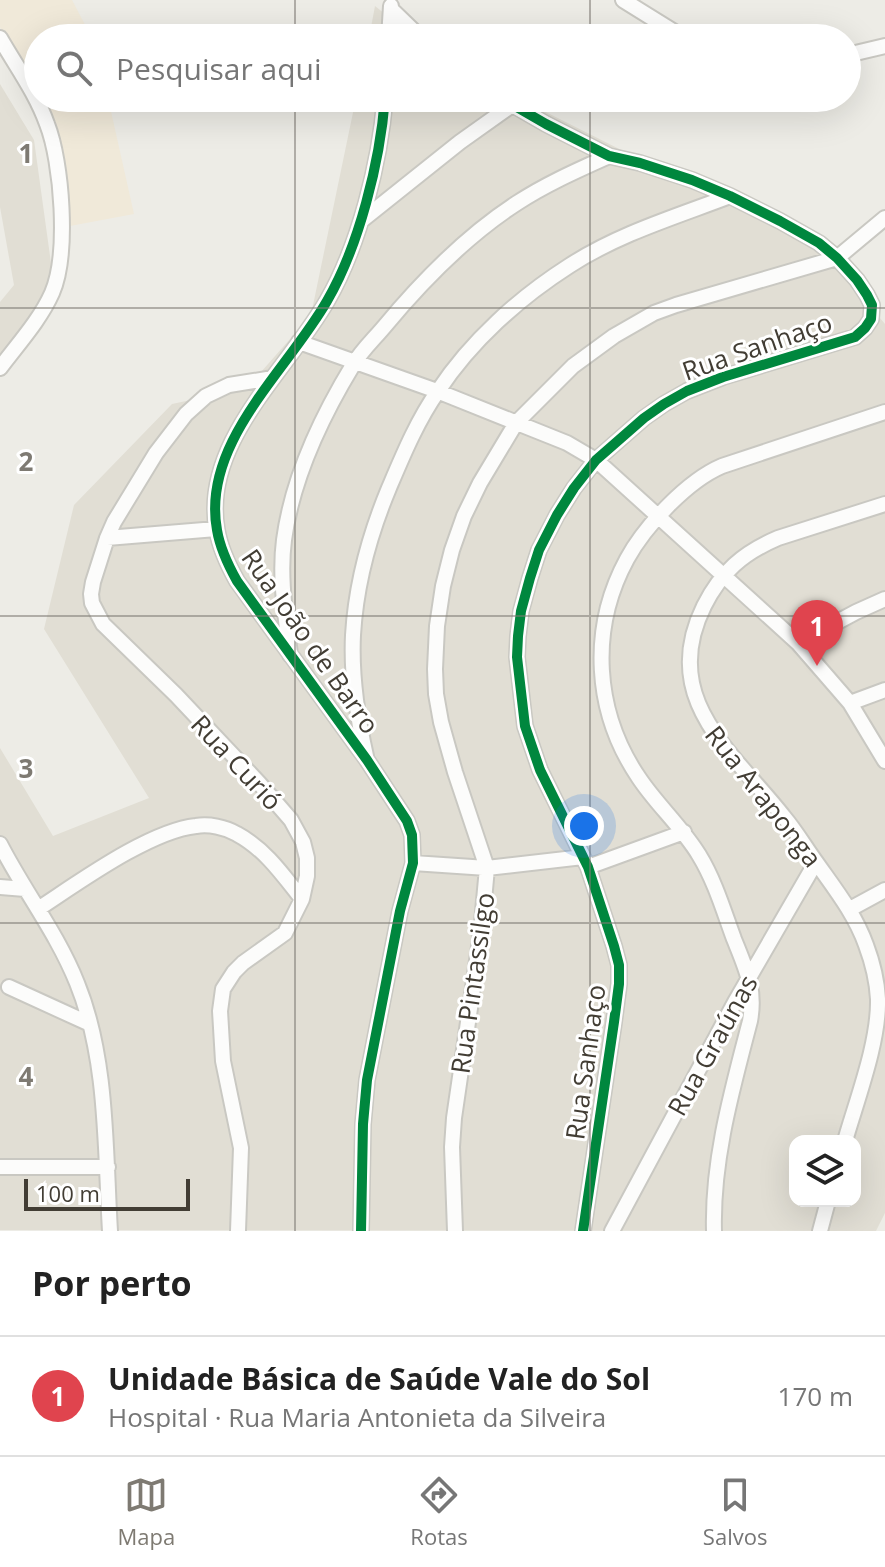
<!DOCTYPE html>
<html lang="pt">
<head>
<meta charset="utf-8">
<style>
	body { margin:0; font-family:"Open Sans",sans-serif; background:#f6f6f6; color:#222 }
	.controls { position:absolute; right:24px; bottom:24px; display:grid; overflow:hidden; border-radius:16px; box-shadow:0 8px 32px #0002 }
	.controls button { width:72px; height:72px; display:grid; place-items:center; padding:0; border:0; border-bottom:2px solid #e0e0e0; background:#fff; color:#222; font:40px sans-serif }
	.scale { position:absolute; left:24px; bottom:20px; width:166px; box-sizing:border-box; padding-left:8px; border:4px solid #423d34; border-top:0; font-size:22px; line-height:28px; white-space:nowrap; color:#423d34; -webkit-text-stroke:6px #fff; paint-order:stroke }
	.you { position:absolute; left:584px; top:826px; width:28px; height:28px; margin:-20px; border:6px solid #fff; border-radius:50%; background:#1a73e8; box-shadow:0 0 0 12px #1a73e833 }
	.badge { display:grid; place-items:center; width:52px; height:52px; border-radius:50%; background:#7e7a72; color:#fff; font-size:26px; font-weight:700 }
	.pin { position:absolute; translate:-50% -66px; filter:drop-shadow(0 2px 4px #0008) }
	.pin::after { content:''; position:absolute; top:42px; width:28px; height:24px; background:inherit; clip-path:polygon(0 0,100% 0,50% 100%) }
	.list { margin:0; padding:0; list-style:none }
	h2 { display:flex; justify-content:space-between; align-items:center; height:104px; margin:0; padding:0 32px; font-size:34px }
	h2 small { font-size:26px; font-weight:400; color:#767676 }
	.list li { display:grid; grid-template-columns:52px 1fr auto; gap:24px; align-items:center; box-sizing:border-box; height:120px; padding:0 32px; border-top:2px solid #e0e0e0 }
	.list b { display:block; font-size:30px; white-space:nowrap }
	.list p { margin:0; font-size:26px; white-space:nowrap; color:#767676 }
	.list em { font-size:26px; font-style:normal; color:#767676 }
	.icon { flex:none; width:44px; height:44px; fill:none; stroke:currentColor; stroke-width:2; stroke-linecap:round; stroke-linejoin:round }
	.map { position:relative; flex:none; width:885px; height:1231px; overflow:hidden }
	.search { position:absolute; background:#fff; box-shadow:0 8px 32px #0002; left:24px; right:24px; top:24px; height:88px; display:flex; align-items:center; gap:20px; box-sizing:border-box; padding:0 28px; border-radius:44px; color:#767676; font-size:30px }
	.sheet { height:224px; background:#fff }
	nav { display:flex; justify-content:space-around; align-items:center; box-sizing:border-box; height:112px; border-top:2px solid #e0e0e0; background:#fff; font-size:22px; color:#767676 }
	nav a { display:grid; justify-items:center; gap:4px }
	nav .on { color:#7e7a72 }
	.map>svg:first-child { display:block }
</style>
</head>
<body>
<div class="map">
<svg width="885" height="1231" viewBox="0 0 885 1231">
	<rect width="100%" height="100%" fill="#edece6"/>
	<path fill="#e1ded4" fill-rule="evenodd" d="M375,6L415,38H369Z
		M0,84L34,140L55,292L0,374V302L14,285L0,207Z
		M356,98H518L649,164L815,241L885,324V1213L876,1231L0,1230V748L53,836L149,798L44,629L74,505L172,404L247,388L311,315ZM795,1141H855V1201H795Z"/>
	<path fill="#f0e9d9" d="M0,0H72L92,38H38V98H108L134,214L70,226L55,144L22,68L0,27Z"/>
	<g fill="none" stroke-linecap="round" stroke-linejoin="round">
		<defs>
			<path id="minor" d="M623,0L684,38
				M391,9L421,38
				M0,38C16,66 36,93 47,124C62,162 69,254 52,293C40,320 18,344 0,368
				M389,38L391,6
				M847,55L885,46
				M501,98L546,124L609,156L640,163L692,180L730,196L780,221L819,243L837,258L857,280L867,295L872,305L871,319L865,328L855,337L723,377L687,391L664,404L644,418L596,460L574,488L557,515L539,550L530,578L521,611L518,636L517,657L525,726L540,770L588,867L614,946L619,965V984L614,1022L583,1231
				M361,221L460,142L512,105
				M299,342L437,391L567,443L596,460L798,643L850,703L885,761
				M107,538L216,529
				M798,643L856,612L885,599
				M290,655C286,617 279,578 284,540C292,480 322,416 353,365C361,351 374,339 384,327C423,280 466,236 517,203C546,184 578,170 609,156
				M850,703L885,690
				M366,756C357,716 351,676 353,635C356,584 369,536 389,488C403,455 417,421 438,391C471,341 519,298 569,266C618,234 675,217 730,196
				M0,844C24,891 57,933 77,983C108,1059 105,1150 110,1231
				M413,863L487,868L583,857
				M588,867L684,832
				M0,887L25,889
				M38,909C78,883 149,831 196,826C209,824 225,827 237,834C265,849 283,875 302,899
				M850,909L885,890
				M9,987L90,1024
				M845,1141C857,1099 879,1042 878,999C877,981 872,961 866,945C855,914 835,889 816,862C805,847 796,831 784,817C733,752 658,699 704,606C721,572 743,553 778,538L885,504
				M0,1167H108
				M238,1231L241,1148L223,1061L220,1011L223,989L234,972L243,963L285,933L302,899L307,876V858L303,842L291,820L259,783L176,695L103,624L92,603L91,594L93,582L107,538L114,522L156,453L186,414L206,396L229,385L273,378
				M361,1231L363,1124L367,1080L400,911L413,863L412,835L407,821L367,760L237,581C228,565 220,548 217,530C201,443 287,371 327,301C359,246 380,162 385,98
				M455,1231L452,1147L454,1118L481,933L487,868L455,772L441,722L436,694L435,669L437,626L443,586L452,550L464,516L480,483L516,423L573,366L614,336L654,313L676,305L837,258L885,218
				M612,1231L735,1002L816,862
				M714,1231C712,1160 732,1090 750,1021C756,989 746,969 734,939C724,912 715,881 699,855C682,827 657,805 639,778C594,712 589,629 627,559C645,526 687,481 722,466L885,412
				M820,1231L828,1201"/>
		</defs>
		<use href="#minor" stroke="#c9c8c2" stroke-width="18"/>
		<use href="#minor" stroke="#fcfcfb" stroke-width="14"/>
		<defs>
			<path id="cycleway" d="M501,98L546,124L609,156L640,163L692,180L730,196L780,221L819,243L837,258L857,280L867,295L872,305L871,319L865,328L855,337L723,377L687,391L664,404L644,418L596,460L574,488L557,515L539,550L530,578L521,611L518,636L517,657L525,726L540,770L588,867L614,946L619,965V984L614,1022L583,1231
				M361,1231L363,1124L367,1080L400,911L413,863L412,835L407,821L367,760L237,581C228,565 220,548 217,530C201,443 287,371 327,301C359,246 380,162 385,98"/>
		</defs>
		<use href="#cycleway" stroke="#fff" stroke-width="15"/>
		<use href="#cycleway" stroke="#00873e" stroke-width="10"/>
	</g>
	<path fill="none" stroke="#7e7a72" stroke-width="2" stroke-opacity="0.55" d="M295,0V38M590,0V38M295,98V1231M590,98V1231M0,308H885M0,616H885M0,923H885"/>
	<g text-anchor="middle" dominant-baseline="central" stroke-width="6" stroke-linejoin="round" paint-order="stroke">
		<g font-size="26" fill="#423d34" stroke="#fff">
			<text transform="translate(757 346) rotate(-19)">Rua Sanhaço</text>
			<text transform="translate(311 641) rotate(55)">Rua João de Barro</text>
			<text transform="translate(237 762) rotate(47)">Rua Curió</text>
			<text transform="translate(764 796) rotate(52)">Rua Araponga</text>
			<text transform="translate(472 983) rotate(-82)">Rua Pintassilgo</text>
			<text transform="translate(712 1045) rotate(-61)">Rua Graúnas</text>
			<text transform="translate(585 1062) rotate(-82)">Rua Sanhaço</text>
		</g>
	</g>
	<g font-size="26" text-anchor="middle" font-weight="bold" fill="#7e7a72" stroke="#fff" stroke-width="6" stroke-linejoin="round" paint-order="stroke">
		<text x="26" y="163">1</text>
		<text x="26" y="471">2</text>
		<text x="26" y="778">3</text>
		<text x="26" y="1086">4</text>
	</g>
</svg>
<div class="controls">
<button><svg class="icon" aria-label="layers" viewBox="0 0 24 24"><path d="M12 4l9 5-9 5-9-5zM3 14l9 5 9-5"/></svg></button>
</div>
<div class="scale">100 m</div>
<div class="you"></div>
<div class="pin badge" style="left:817px;top:666px;background:#e0444e">1</div>
<div class="search"><svg class="icon" aria-label="search" viewBox="0 0 24 24"><circle cx="10" cy="10" r="6"/><path d="M15 15l6 6"/></svg>Pesquisar aqui</div>
</div>
<section class="sheet">
<h2>Por perto<small></small></h2>
<ul class="list">
<li><span class="badge" style="background:#e0444e">1</span><div><b>Unidade Básica de Saúde Vale do Sol</b><p>Hospital · Rua Maria Antonieta da Silveira</p></div><em>170 m</em></li>
</ul>
</section>
<nav>
<a class="on"><svg class="icon" aria-label="map" viewBox="0 0 24 24"><path d="M3 6l6-2 6 2 6-2v14l-6 2-6-2-6 2zM9 4v14M15 6v14"/></svg>Mapa</a>
<a><svg class="icon" aria-label="directions" viewBox="0 0 24 24"><path d="M12 3l9 9-9 9-9-9zM9 14v-3h6M13 9l2 2-2 2"/></svg>Rotas</a>
<a><svg class="icon" aria-label="saved" viewBox="0 0 24 24"><path d="M7 4h10v16l-5-4-5 4z"/></svg>Salvos</a>
</nav>
</body>
</html>
